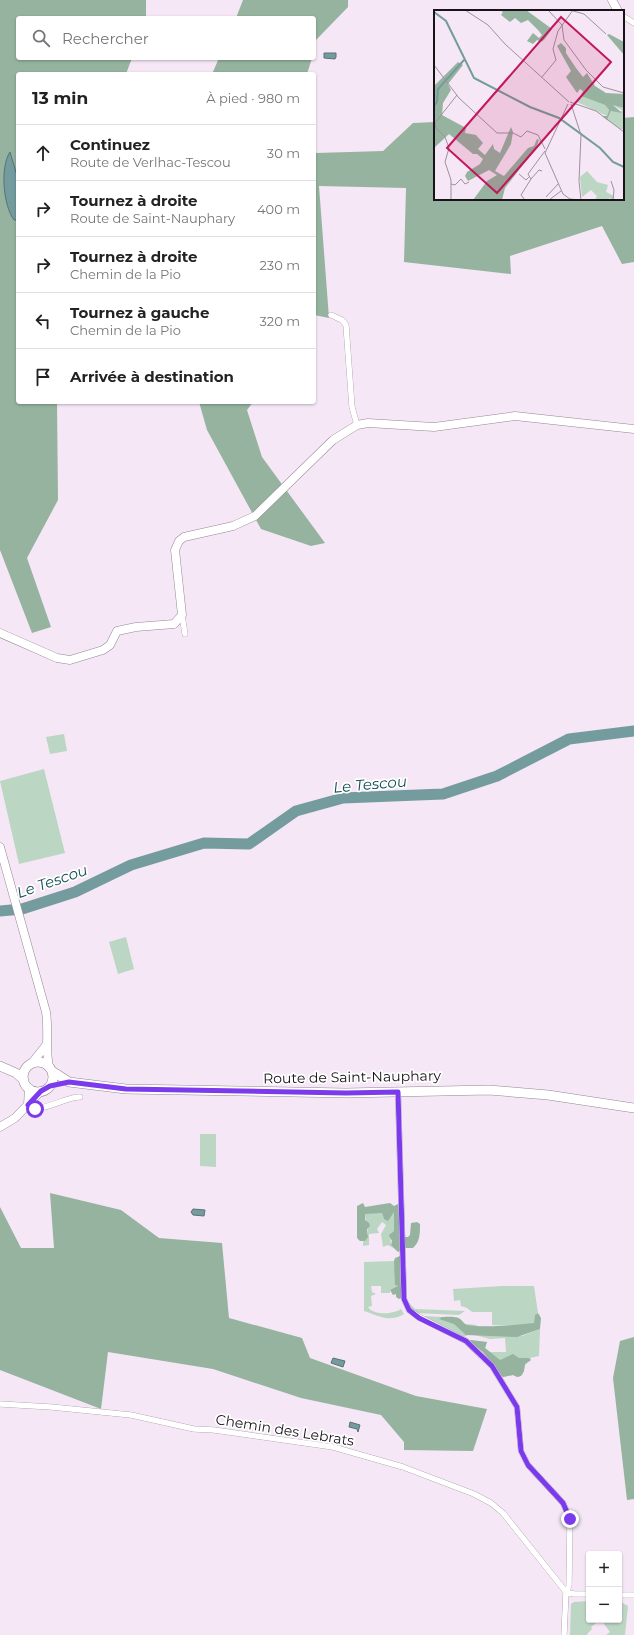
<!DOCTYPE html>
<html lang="fr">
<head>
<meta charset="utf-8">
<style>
	body { margin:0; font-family:Montserrat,sans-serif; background:#f6f6f6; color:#222 }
	.controls { position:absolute; right:12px; bottom:12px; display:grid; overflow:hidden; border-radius:4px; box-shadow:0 1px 3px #0004 }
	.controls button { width:36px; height:36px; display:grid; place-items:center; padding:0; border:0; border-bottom:1px solid #e0e0e0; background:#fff; color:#222; font:20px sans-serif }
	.stop { position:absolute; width:12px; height:12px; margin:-9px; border:3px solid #7c3aed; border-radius:50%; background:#fff }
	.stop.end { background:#7c3aed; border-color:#fff; box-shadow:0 1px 4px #0008 }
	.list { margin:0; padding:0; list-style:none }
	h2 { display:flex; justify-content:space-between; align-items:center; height:52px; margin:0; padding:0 16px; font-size:17px }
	h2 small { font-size:13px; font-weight:400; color:#767676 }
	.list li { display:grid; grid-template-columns:26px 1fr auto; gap:12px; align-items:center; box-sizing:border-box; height:56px; padding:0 16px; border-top:1px solid #e0e0e0 }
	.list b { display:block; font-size:15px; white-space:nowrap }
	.list p { margin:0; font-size:13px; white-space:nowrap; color:#767676 }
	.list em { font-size:13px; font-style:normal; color:#767676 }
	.icon { flex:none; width:22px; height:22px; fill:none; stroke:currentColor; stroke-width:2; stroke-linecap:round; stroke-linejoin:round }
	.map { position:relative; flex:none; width:634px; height:1635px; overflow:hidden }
	.search { position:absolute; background:#fff; box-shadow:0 1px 3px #0004; left:16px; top:16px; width:300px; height:44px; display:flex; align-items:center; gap:10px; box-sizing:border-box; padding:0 14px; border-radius:4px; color:#767676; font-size:15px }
	.panel { position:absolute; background:#fff; box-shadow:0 1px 3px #0004; left:16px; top:72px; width:300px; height:332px; border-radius:4px }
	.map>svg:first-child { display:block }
</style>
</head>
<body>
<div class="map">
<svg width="634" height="1635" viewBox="0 0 634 1635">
	<rect width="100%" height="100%" fill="#f5e7f5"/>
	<path fill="#bcd6c4" d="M64,734L67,751L50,754L46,737Z
		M44,769L65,853L19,864L0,781Z
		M126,937L134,969L118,974L109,942Z
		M200,1134H216V1167L200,1166Z
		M379,1212L382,1213L384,1219L394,1212V1231L390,1234L391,1245L395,1249L388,1245L383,1247L381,1234L386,1225L382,1222L377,1229L379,1233L369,1234V1245L363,1246V1242C373,1236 365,1223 365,1214Z
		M394,1261L397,1287L390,1290V1293H381V1286H371L372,1292L376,1294L371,1296L372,1306L368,1307C374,1316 394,1314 401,1309L404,1314C390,1323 379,1316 364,1311V1262Z
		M502,1286H534L538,1313L536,1314L534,1323L519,1326L492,1325V1312H472L467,1308L461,1306L460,1300L454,1301L453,1289Z
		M408,1302L415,1309L465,1311L459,1315L416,1313L410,1307Z
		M424,1316L459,1318L465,1324L477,1325L468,1335L463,1337Z
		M540,1329L539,1356L530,1358L531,1360L525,1365L523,1374L519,1377L513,1375L503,1377C496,1371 495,1365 489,1359C484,1352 476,1346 469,1341L487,1342L485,1348L490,1352H506L505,1338L490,1339L475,1335H509L522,1336Z
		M589,1601V1620H600L591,1627L592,1629L587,1634L588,1635H570L571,1604L574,1602Z
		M619,1601L628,1606L625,1635H606L610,1632L601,1620H619Z"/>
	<path fill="#95b39f" d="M0,0H146V18H18V58H132L126,74H18V402H57L58,500L27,558L51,627L32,633L0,550Z
		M243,0H348V7L316,40L314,49V18H236Z
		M219,58H312L307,74H212Z
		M634,117V262L622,264L602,226L510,256L511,274L404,262L406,188L319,186L329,318L314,315V146L316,153L383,151L413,123L435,122V199H623V118Z
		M199,402H253L247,410L262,457L325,543L311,546L261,529L207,430Z
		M50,1193L121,1210L159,1238L222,1243L229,1318L302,1338L310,1358L416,1396L487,1409L473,1451L404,1450V1442L381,1415L301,1398L213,1369L108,1352L101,1409L0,1370V1207L21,1248H54Z
		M363,1203L365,1207L390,1203L394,1206L400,1203L404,1207L405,1224L399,1234L400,1237H408L410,1235L411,1223L417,1222L420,1224C420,1233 420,1242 413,1248H404L398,1252L391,1245L392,1241L389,1236L390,1234L394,1231V1212L388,1221L384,1219L382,1213L365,1214V1220L369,1223L370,1226L367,1229L368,1237L365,1241H360L357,1238V1206Z
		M400,1256L402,1298L399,1299L396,1297V1294L393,1295L390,1290L398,1286L395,1285L394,1261L395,1258Z
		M538,1313L541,1318L540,1329L517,1337L466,1335L454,1324L439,1319L442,1317C447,1317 456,1316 460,1319C463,1321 464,1324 467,1325C485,1328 516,1325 534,1323L535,1315Z
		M634,1337V1499L627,1500L613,1378L620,1341Z
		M471,1340L487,1342L485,1348L500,1360L513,1354L519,1358H529L531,1360L525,1364L524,1371L521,1376L517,1377L513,1375L503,1377L496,1371L494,1365L483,1352L469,1341Z"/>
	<path fill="#749c9e" stroke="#587376" d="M324,53H336V57L335,59L324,58Z
		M10,152L18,179V220H14C3,205 0,167 10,152Z
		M193,1209L205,1210L204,1216L193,1215L191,1212Z
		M333,1358L345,1361L343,1367L331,1363Z
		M350,1422L360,1425L358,1432L357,1429L349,1427Z"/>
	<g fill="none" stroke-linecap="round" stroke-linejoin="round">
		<path stroke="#749c9e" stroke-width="11" d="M0,911L22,909L75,892L131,865L204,843L249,844L296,811L343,798L443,794L497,776L569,739L634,731"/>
		<defs>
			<path id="street" d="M623,16L634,23
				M331,315L342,320L346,325L352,407L357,425
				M182,615L185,634
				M398,1092L404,1299L409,1310L419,1317L466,1341L492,1366L517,1407L521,1451L528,1465L563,1503L570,1519L569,1586L566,1592L564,1635
				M28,1105C45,1114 62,1097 80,1097
				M0,1404L51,1407L131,1415L194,1429L214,1430L333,1447L403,1467L474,1494L491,1503L503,1513L566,1592L574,1594H589
				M619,1595H634"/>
			<path id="secondary" d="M612,0L618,11
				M0,633L57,658L70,660L103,650L110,645L117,631L136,627L174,624L182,615L175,550L179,541L184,537L233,526L255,516L333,440L357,425L368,423L434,427L515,416L634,429
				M0,847L46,1012C49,1031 45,1049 49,1067
				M32,1063L47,1044
				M28,1105L29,1088
				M0,1127L15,1118L41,1091"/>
			<path id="primary" d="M23 1077a15 15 0 1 1 30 0a15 15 0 1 1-30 0Z
				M0,1066L16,1073L24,1080
				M52,1071L69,1082L126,1089L346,1093L489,1090L548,1095L634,1108"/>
		</defs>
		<use href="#street" stroke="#948894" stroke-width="6"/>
		<use href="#secondary" stroke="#948894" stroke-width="9"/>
		<use href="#primary" stroke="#948894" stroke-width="10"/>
		<use href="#street" stroke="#fff" stroke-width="5.5"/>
		<use href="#secondary" stroke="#fff" stroke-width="8"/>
		<use href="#primary" stroke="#fff" stroke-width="9"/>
	</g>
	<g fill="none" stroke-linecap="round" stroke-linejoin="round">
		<path stroke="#7c3aed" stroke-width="5" d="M35,1109L28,1105L41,1091L50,1086L69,1082L126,1089L346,1093L398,1092L404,1299L409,1310L419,1318L466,1341L492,1366L517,1407L521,1451L528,1465L563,1503L570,1519"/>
	</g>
	<g text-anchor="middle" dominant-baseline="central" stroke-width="3.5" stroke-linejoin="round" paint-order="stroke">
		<g font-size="14" fill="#181318" stroke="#fff">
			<text transform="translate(352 1077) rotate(-1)">Route de Saint-Nauphary</text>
			<text transform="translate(285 1430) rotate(9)">Chemin des Lebrats</text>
		</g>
		<g font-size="15" font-style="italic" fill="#114d51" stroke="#fff">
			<text transform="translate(370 784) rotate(-5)">Le Tescou</text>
			<text transform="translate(52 881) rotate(-19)">Le Tescou</text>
		</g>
	</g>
	<g transform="translate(434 10)">
		<rect width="190" height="190" fill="#f5e7f5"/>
		<path d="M147,86L171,95L175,100L173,106L143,92ZM180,93L190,98V119H186L173,110L177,101H189L179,95ZM153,161L163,172L174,175L172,182L180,186V190L175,188L174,190H161L163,186L157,180L148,187L146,167Z" fill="#bcd6c4"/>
		<path d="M65,0H92L118,19L110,30L107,32L103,30L99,34L93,31L99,23L105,28L108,25L104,20L94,10L87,13L81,8L76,12L67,5L69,2ZM175,24L190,32V45L173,25ZM127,33L132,38V43L142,58L149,67L153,63L161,76L172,83L190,84V98L179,95L188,103L177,101L173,110L168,106H173L175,100L171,95L147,86L149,81L146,79L143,83L132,67L137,61L123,36ZM24,52L29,55L14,74L17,80L9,93L8,105L32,118L31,123L42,125L49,133L44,139L51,145L59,134L60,139L66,143L77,117L79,122L77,134L61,161L70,166L94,138L100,136L103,129L105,130L102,138L71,178L68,190H39L53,171L63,165L55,160L34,171L31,166L33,162L46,154L49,149L43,144H39L15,124L0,138V76Z" fill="#95b39f"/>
		<path fill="none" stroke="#749c9e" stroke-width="2" d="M0,2L12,11L40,68L96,97L125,108L166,138L179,152L190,157M0,96L3,92L4,79L30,50"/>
		<path fill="none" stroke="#9d929d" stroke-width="1" d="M31,0L54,15L71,34L135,92M114,0L128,15L130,30L152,60L169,77L190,83M136,0L150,4L172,24M0,55L25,88L63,123H79L87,127L93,121L104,125L111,139M108,67L122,50L119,39L124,21L139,0M136,92L162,101L190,122M134,94L111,143L129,184L136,189L146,190M137,94L147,125L145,171L147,190M85,164L92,170L95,167M97,169L105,160L108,161M177,171L180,180L179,190M17,174L21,175L27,169L31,174L35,172M112,187L124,174M17,190V170L11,152L15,138L11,127L2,118L1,113L23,85M91,190L87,185L97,169L94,164L111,141M115,190L127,181"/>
		<path fill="#c2185b" fill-opacity="0.15" stroke="#c2185b" stroke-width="2" d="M127,7L177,52L63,183L13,138Z"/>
		<rect width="190" height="190" fill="none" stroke="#181318" stroke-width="2"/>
	</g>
</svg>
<div class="controls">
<button>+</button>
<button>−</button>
</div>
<div class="stop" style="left:35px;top:1109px"></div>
<div class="stop end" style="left:570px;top:1519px"></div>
<div class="search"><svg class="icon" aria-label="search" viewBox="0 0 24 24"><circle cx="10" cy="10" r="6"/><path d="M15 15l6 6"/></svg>Rechercher</div>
<section class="panel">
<h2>13 min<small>À pied · 980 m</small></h2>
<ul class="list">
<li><svg class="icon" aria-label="ahead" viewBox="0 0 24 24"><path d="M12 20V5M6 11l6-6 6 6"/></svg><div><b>Continuez</b><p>Route de Verlhac-Tescou</p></div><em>30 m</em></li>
<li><svg class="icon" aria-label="right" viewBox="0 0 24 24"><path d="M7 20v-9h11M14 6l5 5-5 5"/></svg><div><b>Tournez à droite</b><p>Route de Saint-Nauphary</p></div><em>400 m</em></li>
<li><svg class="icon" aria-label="right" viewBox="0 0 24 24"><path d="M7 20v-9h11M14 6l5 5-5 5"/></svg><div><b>Tournez à droite</b><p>Chemin de la Pio</p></div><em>230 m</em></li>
<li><svg class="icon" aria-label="left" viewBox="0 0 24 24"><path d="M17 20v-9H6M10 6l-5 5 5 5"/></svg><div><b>Tournez à gauche</b><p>Chemin de la Pio</p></div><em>320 m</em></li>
<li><svg class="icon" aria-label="arrive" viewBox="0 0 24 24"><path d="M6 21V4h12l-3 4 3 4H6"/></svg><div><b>Arrivée à destination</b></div></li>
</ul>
</section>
</div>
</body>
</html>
